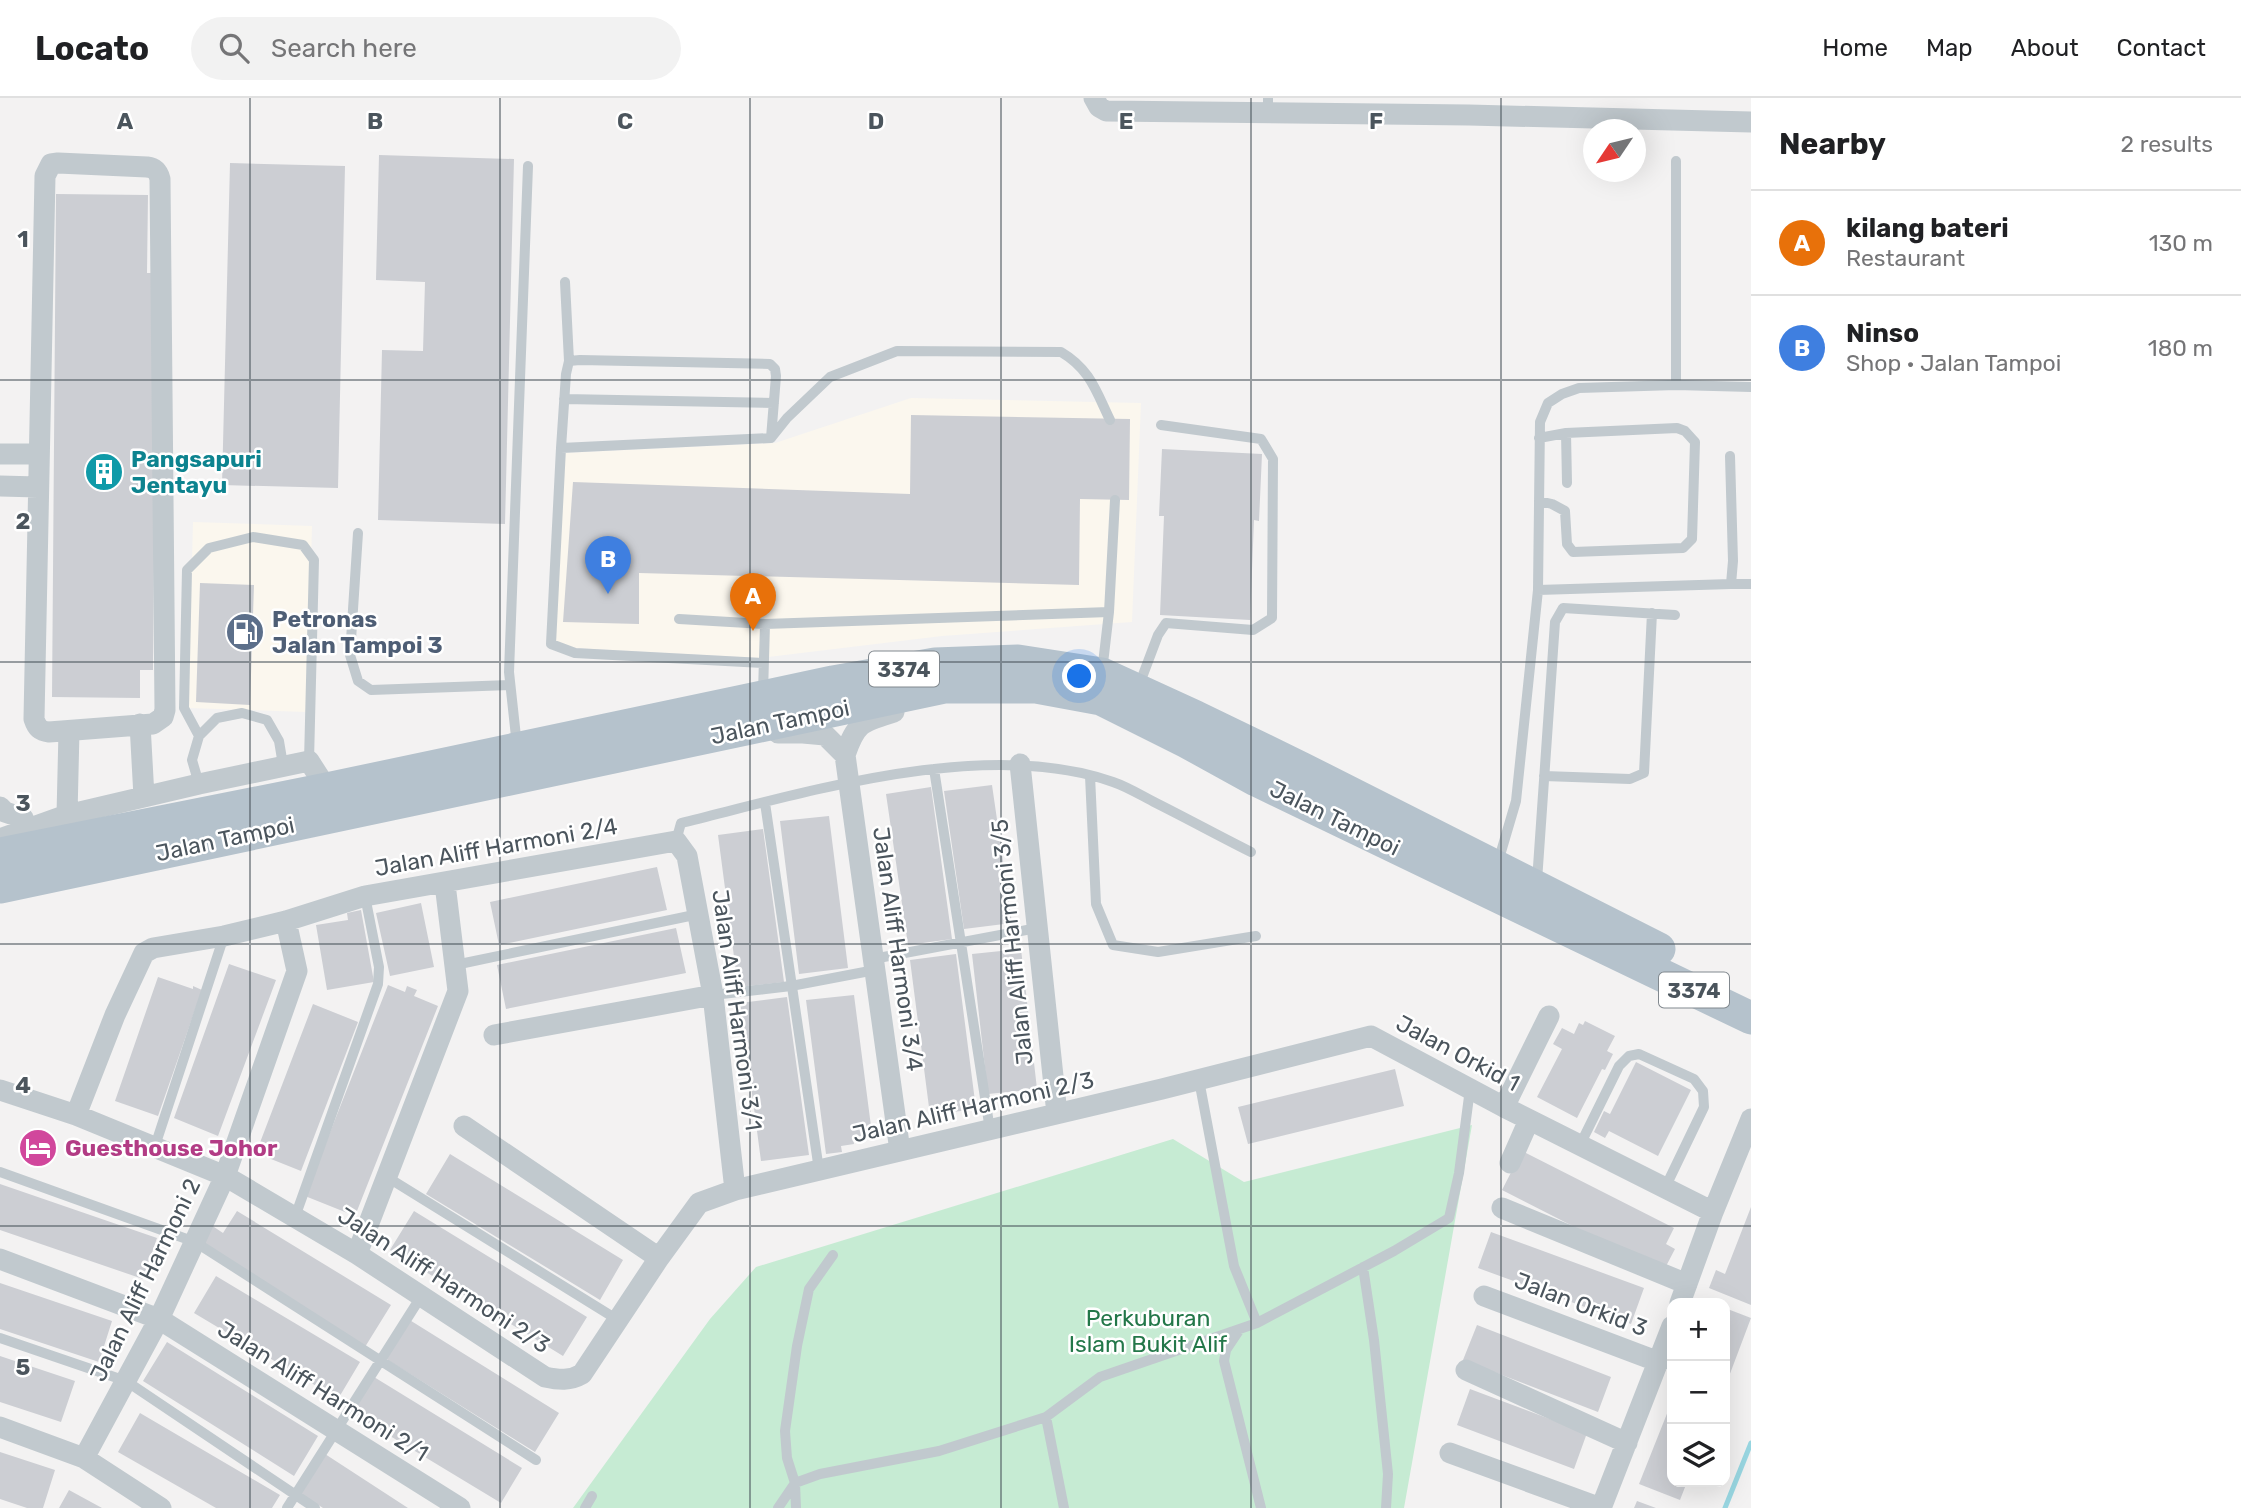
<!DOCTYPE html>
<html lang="en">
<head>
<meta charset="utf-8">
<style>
	body { margin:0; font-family:Rubik,sans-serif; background:#f2f2f2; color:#202124 }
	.controls { position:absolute; right:21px; bottom:21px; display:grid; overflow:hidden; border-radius:14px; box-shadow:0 7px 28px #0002 }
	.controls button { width:63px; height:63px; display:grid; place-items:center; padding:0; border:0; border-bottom:2px solid #e0e0e0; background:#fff; color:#202124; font:35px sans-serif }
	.compass { position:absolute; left:1583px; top:21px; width:63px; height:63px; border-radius:50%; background:#fff; box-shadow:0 7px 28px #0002; rotate:235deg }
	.you { position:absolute; left:1080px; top:579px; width:24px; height:24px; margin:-18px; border:5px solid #fff; border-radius:50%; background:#1a73e8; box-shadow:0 0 0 10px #1a73e833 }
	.badge { display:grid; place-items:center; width:46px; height:46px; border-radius:50%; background:#307dcf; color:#fff; font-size:23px; font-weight:700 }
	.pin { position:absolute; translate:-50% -58px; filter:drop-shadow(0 2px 4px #0008) }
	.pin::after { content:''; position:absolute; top:37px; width:24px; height:21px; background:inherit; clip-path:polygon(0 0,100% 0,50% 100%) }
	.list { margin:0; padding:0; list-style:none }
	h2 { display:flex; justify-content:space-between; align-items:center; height:91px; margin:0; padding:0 28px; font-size:30px }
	h2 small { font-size:23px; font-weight:400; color:#757577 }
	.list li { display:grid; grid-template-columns:46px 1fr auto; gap:21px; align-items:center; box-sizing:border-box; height:105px; padding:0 28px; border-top:2px solid #e0e0e0 }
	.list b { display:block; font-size:26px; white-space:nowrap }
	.list p { margin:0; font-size:23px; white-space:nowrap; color:#757577 }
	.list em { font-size:23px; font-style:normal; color:#757577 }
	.icon { flex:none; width:38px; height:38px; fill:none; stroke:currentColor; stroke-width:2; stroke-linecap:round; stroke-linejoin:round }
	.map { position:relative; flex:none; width:1751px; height:1410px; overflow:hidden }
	header { display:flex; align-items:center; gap:42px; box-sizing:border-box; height:98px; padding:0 35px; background:#fff; border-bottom:2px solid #e0e0e0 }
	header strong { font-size:33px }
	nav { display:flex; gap:38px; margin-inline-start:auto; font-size:24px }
	.search { width:490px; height:63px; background:#f2f2f2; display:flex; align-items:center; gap:18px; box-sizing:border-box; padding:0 24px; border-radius:38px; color:#757577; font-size:26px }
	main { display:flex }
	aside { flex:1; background:#fff }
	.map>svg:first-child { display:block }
</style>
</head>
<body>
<header>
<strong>Locato</strong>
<div class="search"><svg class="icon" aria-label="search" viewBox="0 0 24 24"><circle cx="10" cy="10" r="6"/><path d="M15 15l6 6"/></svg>Search here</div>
<nav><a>Home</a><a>Map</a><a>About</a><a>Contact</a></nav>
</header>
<main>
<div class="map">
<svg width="1751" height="1410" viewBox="0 0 1751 1410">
	<rect width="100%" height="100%" fill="#f3f2f2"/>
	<path fill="#fbf7ee" d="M911,300L1141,305L1132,524L942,538L759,560L575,550L555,543L564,355L775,345Z
		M193,424L312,428L307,614L188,610Z"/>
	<path fill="#c6ebd3" d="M1472,1027L1404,1410H573L710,1221L756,1169L1173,1041L1244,1084Z"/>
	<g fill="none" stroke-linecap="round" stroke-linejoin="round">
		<path stroke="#99d7e2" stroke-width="5" d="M1725,1410L1751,1345"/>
	</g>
	<path fill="#ccced3" d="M379,57L514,61L505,426L378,422L382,252L423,253L425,184L376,182Z
		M230,65L345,68L338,390L222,387Z
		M56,96L148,97L147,175H156L153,572H140V600L52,599Z
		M911,317L1130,321L1129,402L1080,401L1079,487L639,475V526L563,524L573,384L910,396Z
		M1162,351L1262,356L1259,423L1254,422L1250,522L1160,517L1164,418H1159Z
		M200,485L254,487L250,607L196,604Z
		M992,687L1012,825L964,831L944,693Z
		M931,689L952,841L908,847L886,696Z
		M829,718L848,870L799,876L780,723Z
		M763,731L784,884L738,889L718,737Z
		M657,769L667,812L499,847L490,804Z
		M421,805L434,869L390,878L376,815Z
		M361,812L374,884L327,892L316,827L348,822L347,815Z
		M676,830L686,875L506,911L497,867Z
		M1021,851L1037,991L988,996L972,856Z
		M956,856L976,1011L930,1017L910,862Z
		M229,866L276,882L218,1038L174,1020Z
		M158,879L193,891V888L202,892L158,1018L115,1003Z
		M388,887L405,894L407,888L417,892L414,898L438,908L355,1118L305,1098Z
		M854,897L872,1036L853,1039L854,1046L841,1048L842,1054L826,1056L806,902Z
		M787,899L809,1057L761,1063L740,905Z
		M313,906L358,924L301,1073L256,1055Z
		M1585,923L1615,938L1607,953L1613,956L1605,972L1602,971L1577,1020L1537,999L1562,951L1553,946L1562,930L1574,936L1579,925L1583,927Z
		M1636,964L1691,992L1658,1058L1609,1033L1605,1040L1594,1034L1604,1013L1610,1016Z
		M1395,971L1404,1008L1248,1046L1238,1009Z
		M1522,1053L1674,1130L1666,1146L1675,1151L1663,1174L1502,1092Z
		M450,1056L623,1162L600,1202L426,1096Z
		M0,1086L157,1140L143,1181L0,1132Z
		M1751,1109V1207L1709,1190L1716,1172L1725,1176Z
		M237,1113L391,1207L365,1249L199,1147L211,1127L223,1135Z
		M414,1113L587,1219L563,1258L390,1152Z
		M1491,1134L1644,1190L1631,1226L1478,1170Z
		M216,1178L360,1264L338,1301L194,1215Z
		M0,1185L112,1223L99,1264L0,1231Z
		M1725,1210L1751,1220L1725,1289Z
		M408,1221L559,1315L535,1354L383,1259Z
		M1477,1227L1611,1279L1598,1314L1463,1262Z
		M167,1244L318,1338L294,1378L143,1283Z
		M0,1258L75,1283L61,1324L0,1304Z
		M374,1279L522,1370L501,1405L352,1315Z
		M1470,1291L1587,1335L1574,1371L1457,1327Z
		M1672,1303V1384H1687L1680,1402L1639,1386Z
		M140,1315L280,1397L272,1410H216L118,1354Z
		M0,1354L55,1372L43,1410H27L0,1401Z
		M325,1356L408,1410H323L300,1395Z
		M69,1392L102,1410H59Z
		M1637,1403L1656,1410H1634Z"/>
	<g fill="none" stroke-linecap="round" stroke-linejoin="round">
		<path stroke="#c1c9ce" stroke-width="10" d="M1268,0V15
			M1676,63V287
			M565,184L569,263
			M564,301L774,305
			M1566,335L1567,385
			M561,350L566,276L569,263L580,262L770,266L775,271L776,278L771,340
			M1539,403L1552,406L1565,413L1567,446L1573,454L1683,450L1692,441L1695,344L1685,333L1677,330L1566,335L1539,340
			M358,435L350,557L358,583L371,592L510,587
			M1731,486H1751
			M1538,492L1731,486L1733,463L1730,358
			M679,521L765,526
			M763,565L575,555L551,546L561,350L771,340L787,320L830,279L897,253L1061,254C1090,271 1096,293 1110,322
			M1102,574L1109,514L1115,402
			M1138,590L1158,537L1166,525L1253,532L1272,520L1273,361L1261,341L1161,327
			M763,595L765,526L1109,514
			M199,638L184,610L187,472L209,450L253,439L303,447L314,462L309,663
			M517,648L509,574L528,68
			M934,671L990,1032
			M1090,678L1096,806L1113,847L1158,854L1256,838
			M1544,678L1630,681L1644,675L1652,515
			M199,686L192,662L199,638L217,620L242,615L267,622L279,643L283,667
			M765,705L819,1072
			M676,743L681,725C808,694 986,639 1113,684C1128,689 1142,698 1156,705C1188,721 1219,738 1251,754
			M1498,764L1516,703L1538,492L1540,324L1548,305L1562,296L1579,290L1676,287L1751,289
			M1537,783L1555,524L1563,510L1675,517
			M873,861L1037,830
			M455,867L699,816
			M713,897L791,888L875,872
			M1199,982L1234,1168L1257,1225
			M1580,1047L1619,968L1629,958L1639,956L1694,981L1703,993L1704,1009L1665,1090
			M155,1048L224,838
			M0,1074L195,1144L536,1362
			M387,1079L618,1222
			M295,1119L378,886L379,869L365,798
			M1363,1169L1374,1242L1388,1376L1386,1410
			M1240,1231L1226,1252L1224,1263L1261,1410
			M0,1240L126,1283L315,1410
			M1046,1319L1064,1410
			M287,1410L422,1197
			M585,1410L592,1398
			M778,1410L795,1385L820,1376L939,1353L1046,1319L1100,1279L1257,1225L1394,1153L1449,1120L1459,1075L1470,991
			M796,1410L795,1385L787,1360L785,1333L797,1248L809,1191L833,1157"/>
		<path stroke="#c1c9ce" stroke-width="21" d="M1094,0L1099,9L1106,13L1469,17L1751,24
			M58,65L147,69C155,70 158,73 160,81L165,612L163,619L153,626L49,634C40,633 37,630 34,621L45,78L51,66Z
			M0,356H39
			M0,388L38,389
			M894,614C862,624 856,624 845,657L900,1053
			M140,626L144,699
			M778,635H803L825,637L845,657
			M1020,666L1057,1016
			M0,709L5,714L23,720
			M67,717L69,633
			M0,741L67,717L199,686L309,663L327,691
			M494,937L713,897
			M0,992L76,1017L225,1078L357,1156L545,1279C559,1282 570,1283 582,1276L659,1160L699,1105L735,1092L1162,991L1371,938L1504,1009L1713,1114
			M1504,1009L1549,918
			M76,1017L115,917L144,855L153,850L224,838L286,823L365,798L676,743L687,758L713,897L735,1092
			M464,1028L659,1160
			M1510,1065L1529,1022
			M1502,1110L1687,1186
			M357,1156L458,893L445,786
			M0,1161L159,1221L460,1410
			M1484,1198L1659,1264
			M1680,1205L1713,1114L1751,1021
			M1466,1272L1627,1345
			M0,1329L84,1360L161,1410
			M1450,1355L1601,1410
			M84,1360L159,1221L225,1078L297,873L286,823
			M1601,1410L1672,1228"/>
		<path stroke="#b5c2cc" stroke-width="33" d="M0,756L327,691L833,584L935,566L1018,563L1102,576L1196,619L1301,670L1659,851
			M0,789L944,589H1036L1101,601L1187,644L1256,682L1751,920"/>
	</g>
	<path fill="none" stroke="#4b555d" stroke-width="2" stroke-opacity="0.55" d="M250,0V1410M500,0V1410M750,0V1410M1001,0V1410M1251,0V1410M1501,0V1410M0,282H1751M0,564H1751M0,846H1751M0,1128H1751"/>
	<defs>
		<symbol id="building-disc" viewBox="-11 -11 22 22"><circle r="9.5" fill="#0f9aa8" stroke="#fff"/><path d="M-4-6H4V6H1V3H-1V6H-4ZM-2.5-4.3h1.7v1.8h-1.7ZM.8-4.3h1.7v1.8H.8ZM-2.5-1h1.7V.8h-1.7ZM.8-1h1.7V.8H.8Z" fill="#fff"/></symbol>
		<symbol id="fuel-disc" viewBox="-11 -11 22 22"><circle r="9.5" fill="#5c6f8a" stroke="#fff"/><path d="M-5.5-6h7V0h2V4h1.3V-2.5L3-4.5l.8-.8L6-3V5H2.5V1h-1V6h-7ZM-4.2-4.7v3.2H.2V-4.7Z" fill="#fff"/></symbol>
		<symbol id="hotel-disc" viewBox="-11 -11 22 22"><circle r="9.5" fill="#d1479c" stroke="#fff"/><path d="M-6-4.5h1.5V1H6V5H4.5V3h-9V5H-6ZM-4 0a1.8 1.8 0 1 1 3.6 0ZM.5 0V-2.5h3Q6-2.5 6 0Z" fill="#fff"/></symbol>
	</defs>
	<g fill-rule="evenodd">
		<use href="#building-disc" x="82" y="352" width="44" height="44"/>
		<use href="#fuel-disc" x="223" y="512" width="44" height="44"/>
		<use href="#hotel-disc" x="16" y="1028" width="44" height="44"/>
	</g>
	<g text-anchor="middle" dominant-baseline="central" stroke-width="5" stroke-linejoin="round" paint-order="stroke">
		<g fill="#fff" stroke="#81888e" stroke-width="2">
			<rect x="869" y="553.5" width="70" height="35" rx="5"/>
			<rect x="1659" y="874.5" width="70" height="35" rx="5"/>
		</g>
		<g font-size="21" font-weight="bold" fill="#4b555d">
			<text x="904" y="571">3374</text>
			<text x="1694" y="892">3374</text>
		</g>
		<g font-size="23" font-weight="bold" fill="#0d838f" stroke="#fff" text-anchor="start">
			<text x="131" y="361">Pangsapuri<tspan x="131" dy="26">Jentayu</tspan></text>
		</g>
		<g font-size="23" font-weight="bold" fill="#4e5e75" stroke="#fff" text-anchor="start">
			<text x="272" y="521">Petronas<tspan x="272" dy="26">Jalan Tampoi 3</tspan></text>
		</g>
		<g font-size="23" fill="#4b555d" stroke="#fff">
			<text transform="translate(780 624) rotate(-12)">Jalan Tampoi</text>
			<text transform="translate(1335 720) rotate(26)">Jalan Tampoi</text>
			<text transform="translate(225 741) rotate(-12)">Jalan Tampoi</text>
			<text transform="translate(496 749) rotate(-10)">Jalan Aliff Harmoni 2/4</text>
			<text transform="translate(1012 844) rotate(-96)">Jalan Aliff Harmoni 3/5</text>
			<text transform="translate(898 851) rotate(82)">Jalan Aliff Harmoni 3/4</text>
			<text transform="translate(737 912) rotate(82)">Jalan Aliff Harmoni 3/1</text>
			<text transform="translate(1458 955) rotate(28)">Jalan Orkid 1</text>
			<text transform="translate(973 1009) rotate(-13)">Jalan Aliff Harmoni 2/3</text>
			<text transform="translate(145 1182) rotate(-64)">Jalan Aliff Harmoni 2</text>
			<text transform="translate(444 1182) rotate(33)">Jalan Aliff Harmoni 2/3</text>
			<text transform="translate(1581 1206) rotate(21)">Jalan Orkid 3</text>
			<text transform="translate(323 1293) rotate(32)">Jalan Aliff Harmoni 2/1</text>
		</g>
		<g font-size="23" font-weight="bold" fill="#b23c85" stroke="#fff" text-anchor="start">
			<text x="65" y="1050">Guesthouse Johor</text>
		</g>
		<g font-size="23" fill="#237749" stroke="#fff">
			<text x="1148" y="1220">Perkuburan<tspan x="1148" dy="26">Islam Bukit Alif</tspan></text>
		</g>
	</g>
	<g font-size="23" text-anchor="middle" font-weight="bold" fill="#4b555d" stroke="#fff" stroke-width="5" stroke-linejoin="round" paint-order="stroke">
		<text x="125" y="31">A</text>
		<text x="375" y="31">B</text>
		<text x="625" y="31">C</text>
		<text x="876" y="31">D</text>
		<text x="1126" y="31">E</text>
		<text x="1376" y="31">F</text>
		<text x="23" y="149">1</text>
		<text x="23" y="431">2</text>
		<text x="23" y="713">3</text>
		<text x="23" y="995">4</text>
		<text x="23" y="1277">5</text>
	</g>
</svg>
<div class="controls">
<button>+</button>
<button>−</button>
<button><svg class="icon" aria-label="layers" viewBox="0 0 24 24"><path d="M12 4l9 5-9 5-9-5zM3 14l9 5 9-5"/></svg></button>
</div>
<svg class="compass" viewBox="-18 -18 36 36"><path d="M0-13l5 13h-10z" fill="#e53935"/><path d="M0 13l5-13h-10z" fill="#757577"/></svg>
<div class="you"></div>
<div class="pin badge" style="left:753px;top:533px;background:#e8710a">A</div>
<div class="pin badge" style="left:608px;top:496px;background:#3f7fe0">B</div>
</div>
<aside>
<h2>Nearby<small>2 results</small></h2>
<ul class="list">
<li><span class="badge" style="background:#e8710a">A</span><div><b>kilang bateri</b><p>Restaurant</p></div><em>130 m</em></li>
<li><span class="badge" style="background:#3f7fe0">B</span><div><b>Ninso</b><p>Shop · Jalan Tampoi</p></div><em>180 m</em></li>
</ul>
</aside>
</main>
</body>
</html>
